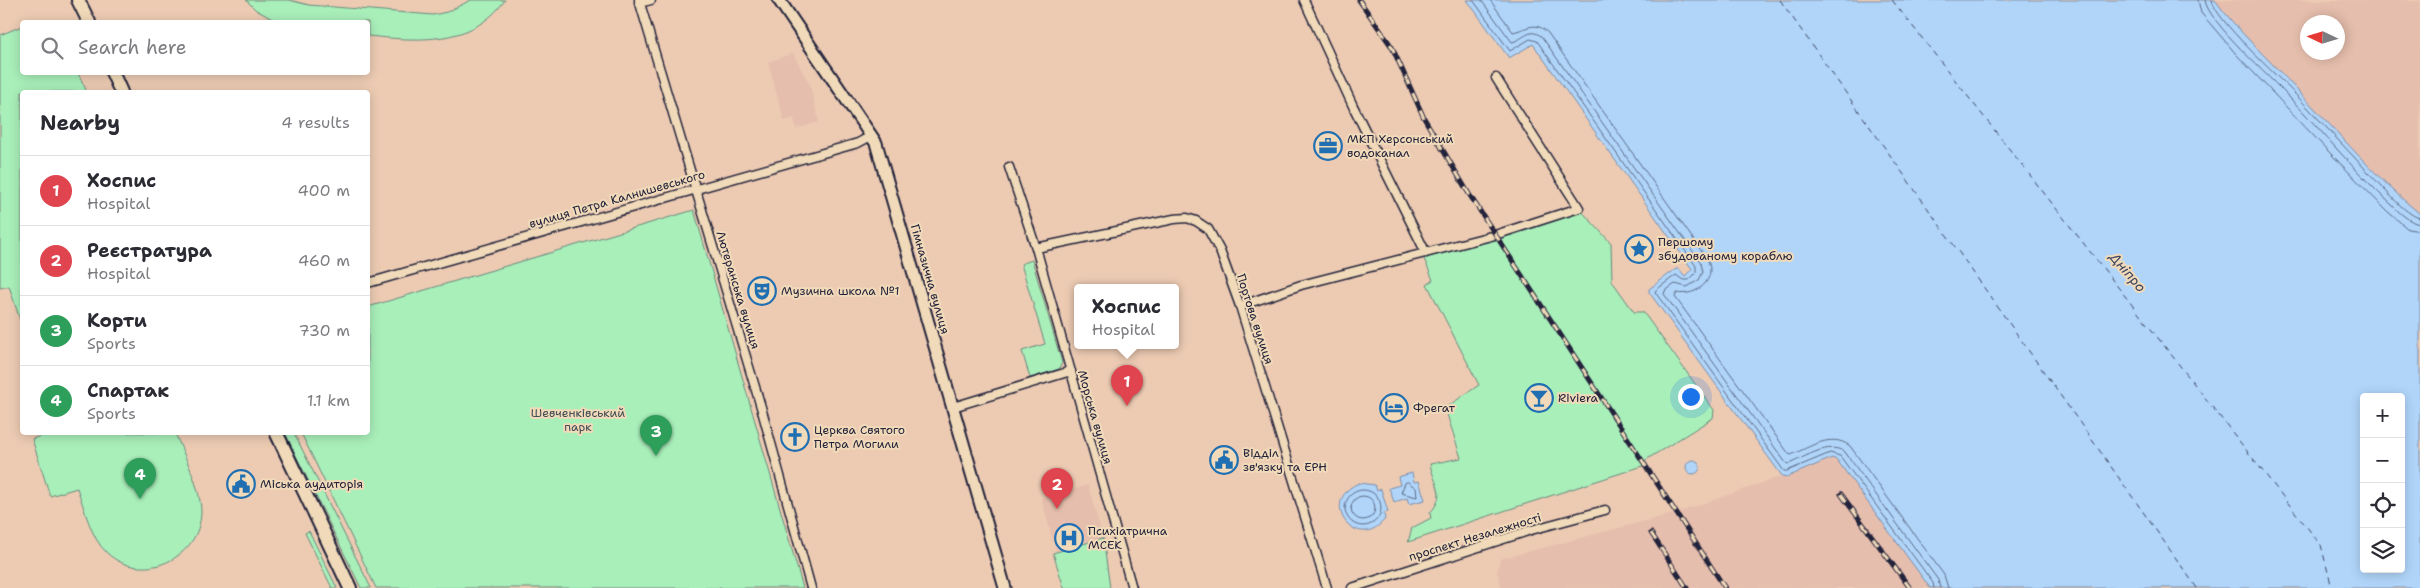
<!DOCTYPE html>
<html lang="en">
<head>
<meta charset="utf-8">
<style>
	body { margin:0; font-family:"Shantell Sans",sans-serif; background:#f7f7f7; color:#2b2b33 }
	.controls { position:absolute; right:15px; bottom:15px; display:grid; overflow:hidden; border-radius:5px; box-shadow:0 2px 12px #0003 }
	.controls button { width:45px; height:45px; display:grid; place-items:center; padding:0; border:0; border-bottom:1px solid #e1e1e2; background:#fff; color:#2b2b33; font:25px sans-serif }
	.compass { position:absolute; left:2300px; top:15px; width:45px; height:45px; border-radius:50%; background:#fff; box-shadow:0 2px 12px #0003; rotate:274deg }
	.you { position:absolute; left:1690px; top:396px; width:18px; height:18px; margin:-12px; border:4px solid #fff; border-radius:50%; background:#1a73e8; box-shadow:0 0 0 8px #1a73e833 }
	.badge { display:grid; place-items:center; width:32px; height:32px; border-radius:50%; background:#0f766e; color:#fff; font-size:16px; font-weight:700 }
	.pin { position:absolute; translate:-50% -41px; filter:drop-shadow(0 1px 2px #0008) }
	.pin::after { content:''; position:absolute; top:26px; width:18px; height:15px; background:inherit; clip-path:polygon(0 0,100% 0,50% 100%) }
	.popup { position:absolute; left:1074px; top:284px; width:105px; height:65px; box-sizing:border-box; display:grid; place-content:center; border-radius:5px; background:#fff; filter:drop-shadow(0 1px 4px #0005); font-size:16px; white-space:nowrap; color:#7c7c81 }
	.popup b { font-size:19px; color:#2b2b33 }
	.popup::after { content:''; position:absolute; left:50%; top:100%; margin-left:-10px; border:10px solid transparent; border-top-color:#fff }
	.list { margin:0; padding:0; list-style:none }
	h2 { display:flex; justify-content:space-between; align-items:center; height:65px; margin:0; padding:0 20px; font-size:21px }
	h2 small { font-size:16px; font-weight:400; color:#7c7c81 }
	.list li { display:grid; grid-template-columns:32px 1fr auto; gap:15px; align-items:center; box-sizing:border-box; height:70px; padding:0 20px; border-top:1px solid #e1e1e2 }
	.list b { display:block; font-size:19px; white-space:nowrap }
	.list p { margin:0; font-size:16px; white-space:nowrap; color:#7c7c81 }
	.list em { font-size:16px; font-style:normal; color:#7c7c81 }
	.icon { flex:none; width:28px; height:28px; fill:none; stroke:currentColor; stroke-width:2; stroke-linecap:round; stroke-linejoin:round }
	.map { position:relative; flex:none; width:2420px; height:588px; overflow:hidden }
	.search { position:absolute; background:#fff; box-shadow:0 2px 12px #0003; left:20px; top:20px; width:350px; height:55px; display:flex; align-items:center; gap:12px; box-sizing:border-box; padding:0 18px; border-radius:5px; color:#7c7c81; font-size:19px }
	.panel { position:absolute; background:#fff; box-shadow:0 2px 12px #0003; left:20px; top:90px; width:350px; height:345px; border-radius:5px }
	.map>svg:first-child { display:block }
</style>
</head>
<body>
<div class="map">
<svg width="2420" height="588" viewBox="0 0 2420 588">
	<rect width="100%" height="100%" fill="#edcbb3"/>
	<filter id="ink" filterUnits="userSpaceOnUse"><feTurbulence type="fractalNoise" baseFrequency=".02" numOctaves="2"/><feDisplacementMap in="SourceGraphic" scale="10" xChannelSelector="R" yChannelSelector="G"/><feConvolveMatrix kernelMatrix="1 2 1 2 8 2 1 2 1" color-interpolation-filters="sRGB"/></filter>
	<g filter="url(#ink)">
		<path fill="#e6bead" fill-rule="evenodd" d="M2215,0H2420V214L2399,197L2343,139L2250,42ZM2308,22H2338V52H2308Z
			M793,53L810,85L819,122L796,129L794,118L784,121L768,62Z
			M1832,458L1837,460L1930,588H1502L1497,572L1500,559L1676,513L1782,476L1787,477Z
			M1088,485L1103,538L1056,551L1041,498Z"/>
		<path fill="#a9efba" stroke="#66887a" d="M246,0H289L309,5L433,15L447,12L471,0H505C473,46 417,41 368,36V22H278L256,10Z
			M22,26V72L78,73L87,92H22V326L9,286L0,288V35Z
			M1579,208L1611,243L1612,281L1634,312H1643L1714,410L1713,418L1644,461L1646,465L1408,542L1412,528L1431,518L1430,513C1447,493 1435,487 1430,464L1461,458L1445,408L1479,385L1427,284L1433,280L1422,254Z
			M694,210L803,588H376L301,433L368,432V307Z
			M1032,260L1062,363L1059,369L1030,378L1022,351L1045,344L1021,264Z
			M53,432L175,433C184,455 201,488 201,512C200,559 142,585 107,553C90,537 85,509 77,488L50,496L32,439Z
			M285,433H294L371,588H361Z
			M309,531L337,588H332L305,533Z
			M1103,538L1110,588H1064L1053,553Z"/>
		<path fill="#b0d5f9" stroke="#778dad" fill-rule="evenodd" d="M1467,0H2215C2239,33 2270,60 2297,90C2338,132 2375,177 2420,214V588H1930L1837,460L1832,458L1787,477L1782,476L1649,292V289L1676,269H1679L1685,276L1692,269L1533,44L1509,58ZM2364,397H2401V569H2364Z
			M1686 467a7 7 0 1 1 14 0a7 7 0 1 1-14 0Z
			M1412,473L1414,482L1419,481L1425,500L1409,504L1407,498L1394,502L1389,488L1400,485L1398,477Z
			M1359,483L1375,485L1377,491L1381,489L1388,512L1384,513L1385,519C1357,555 1316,501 1359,483Z"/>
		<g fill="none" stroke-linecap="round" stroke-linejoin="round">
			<path stroke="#5b6a87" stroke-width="1" d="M1473,0L1510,51L1530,39L1537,41L1696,266V273L1689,280H1683L1676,275L1656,290L1655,292L1784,471H1787L1830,453L1840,456L1933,583L1934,588
				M1481,0L1512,42C1523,40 1530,26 1542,37L1701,263L1703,272L1699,280L1687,287L1675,284L1665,291L1664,294L1786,463L1789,464C1805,457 1829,441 1845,452L1938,580L1940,588
				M1490,0L1513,32C1527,29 1535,20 1548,33L1707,259C1718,279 1697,297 1677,293L1675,297L1789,454L1791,455C1810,447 1831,432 1850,446L1944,575L1948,588
				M2198,0L2201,13L2236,54L2329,152L2387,211L2408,229L2420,231
				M2205,0C2206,20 2273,80 2289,97C2324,133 2355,172 2392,205C2399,212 2410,223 2420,224
				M2212,0C2213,18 2280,78 2295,94C2320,120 2344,147 2369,173C2379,183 2406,216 2420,218
				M1408,482L1416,488L1417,497L1401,493L1405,483Z
				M1345 508a18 18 0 1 1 36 0a18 18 0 1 1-36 0Z
				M1351 508a12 12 0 1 1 24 0a12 12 0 1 1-24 0Z"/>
			<path stroke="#3e4661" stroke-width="1" stroke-dasharray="6 5" stroke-linecap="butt" d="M1780,0L2197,588
				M1892,0L2321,545L2332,588"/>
			<defs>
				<path id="street" d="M639,0L761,407L811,588
					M1304,0L1353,106L1426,253
					M639,3L651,0
					M1009,167L1036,248L1132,588
					M1036,248L1174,219L1187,218L1196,221L1208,229L1220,251L1240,306L1327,588
					M368,283L858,143L871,136
					M1240,306L1301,285L1495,235L1579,208L1496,78
					M953,407L1071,371
					M1352,588L1531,530L1605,510"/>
				<path id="secondary" d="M779,0L876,143L1005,588"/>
				<path id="primary" d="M78,0L89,22
					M112,72L121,92
					M276,432L350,588"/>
			</defs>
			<use href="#street" stroke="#22223b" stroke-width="11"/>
			<use href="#secondary" stroke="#22223b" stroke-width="15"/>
			<use href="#primary" stroke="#22223b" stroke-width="16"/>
			<use href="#street" stroke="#f1dab9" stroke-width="8"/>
			<use href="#secondary" stroke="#f1dab9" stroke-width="11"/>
			<use href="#primary" stroke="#f1dab9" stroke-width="12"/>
			<defs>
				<path id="rail" d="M1359,0L1392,47L1424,118L1469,194L1725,588
					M1841,494L1910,588
					M1651,533L1687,588"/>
			</defs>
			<use href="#rail" stroke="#22223b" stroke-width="5"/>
			<use href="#rail" stroke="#f1dab9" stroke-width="3" stroke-dasharray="9" stroke-linecap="butt"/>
		</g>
	</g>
	<defs>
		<symbol id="office-ring" viewBox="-11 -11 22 22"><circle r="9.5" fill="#f1dab9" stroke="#1f6fb2" stroke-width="1.5"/><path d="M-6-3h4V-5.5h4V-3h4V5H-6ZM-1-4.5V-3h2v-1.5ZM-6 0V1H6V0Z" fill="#1f6fb2"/></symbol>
		<symbol id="sight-ring" viewBox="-11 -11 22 22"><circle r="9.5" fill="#f1dab9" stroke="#1f6fb2" stroke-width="1.5"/><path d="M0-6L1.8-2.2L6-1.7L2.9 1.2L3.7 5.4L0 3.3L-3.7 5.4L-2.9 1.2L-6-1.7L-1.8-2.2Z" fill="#1f6fb2"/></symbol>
		<symbol id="theatre-ring" viewBox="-11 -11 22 22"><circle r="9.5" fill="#f1dab9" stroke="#1f6fb2" stroke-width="1.5"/><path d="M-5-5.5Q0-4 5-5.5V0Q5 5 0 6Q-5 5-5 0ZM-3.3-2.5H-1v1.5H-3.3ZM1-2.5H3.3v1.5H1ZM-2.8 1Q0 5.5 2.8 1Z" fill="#1f6fb2"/></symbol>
		<symbol id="bar-ring" viewBox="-11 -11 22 22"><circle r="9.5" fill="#f1dab9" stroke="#1f6fb2" stroke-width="1.5"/><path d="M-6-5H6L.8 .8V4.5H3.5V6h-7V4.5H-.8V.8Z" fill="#1f6fb2"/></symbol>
		<symbol id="hotel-ring" viewBox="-11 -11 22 22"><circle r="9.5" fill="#f1dab9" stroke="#1f6fb2" stroke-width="1.5"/><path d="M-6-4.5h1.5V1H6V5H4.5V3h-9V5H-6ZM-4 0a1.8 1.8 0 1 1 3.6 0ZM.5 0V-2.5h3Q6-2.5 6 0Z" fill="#1f6fb2"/></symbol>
		<symbol id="church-ring" viewBox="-11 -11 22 22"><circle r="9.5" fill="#f1dab9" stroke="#1f6fb2" stroke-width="1.5"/><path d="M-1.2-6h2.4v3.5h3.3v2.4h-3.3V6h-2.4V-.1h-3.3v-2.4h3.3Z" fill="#1f6fb2"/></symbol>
		<symbol id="civic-ring" viewBox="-11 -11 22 22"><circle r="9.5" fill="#f1dab9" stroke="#1f6fb2" stroke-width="1.5"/><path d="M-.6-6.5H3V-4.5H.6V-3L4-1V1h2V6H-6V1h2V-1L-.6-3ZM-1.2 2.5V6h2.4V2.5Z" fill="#1f6fb2"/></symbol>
		<symbol id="hospital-ring" viewBox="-11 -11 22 22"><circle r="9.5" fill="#f1dab9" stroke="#1f6fb2" stroke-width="1.5"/><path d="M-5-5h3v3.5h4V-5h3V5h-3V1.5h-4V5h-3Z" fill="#1f6fb2"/></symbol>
	</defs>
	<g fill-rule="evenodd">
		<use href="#office-ring" x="1312" y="130" width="32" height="32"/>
		<use href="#sight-ring" x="1623" y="233" width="32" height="32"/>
		<use href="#theatre-ring" x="746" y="275" width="32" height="32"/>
		<use href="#bar-ring" x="1523" y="382" width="32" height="32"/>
		<use href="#hotel-ring" x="1378" y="392" width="32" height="32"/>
		<use href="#church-ring" x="779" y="421" width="32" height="32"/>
		<use href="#civic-ring" x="1208" y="444" width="32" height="32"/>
		<use href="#civic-ring" x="225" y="468" width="32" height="32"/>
		<use href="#hospital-ring" x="1053" y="522" width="32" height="32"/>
	</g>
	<g text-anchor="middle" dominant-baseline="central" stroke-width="4" stroke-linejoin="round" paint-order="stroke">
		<g font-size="12" fill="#22223b" stroke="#f1dab9" text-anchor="start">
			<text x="1347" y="139">МКП Херсонський<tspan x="1347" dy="14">водоканал</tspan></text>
			<text x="1658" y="242">Першому<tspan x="1658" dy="14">збудованому кораблю</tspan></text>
			<text x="781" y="291">Музична школа №1</text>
			<text x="1558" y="398">Riviera</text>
			<text x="1413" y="408">Фрегат</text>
			<text x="814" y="430">Церква Святого<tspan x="814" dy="14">Петра Могили</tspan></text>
			<text x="1243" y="453">Відділ<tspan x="1243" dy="14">зв'язку та ЕРН</tspan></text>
			<text x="260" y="484">Міська аудиторія</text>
			<text x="1088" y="531">Психіатрична<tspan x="1088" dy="14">МСЕК</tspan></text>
		</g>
		<g font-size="12" fill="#22223b" stroke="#f1dab9">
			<text transform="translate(617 199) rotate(-16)">вулиця Петра Калнишевського</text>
			<text transform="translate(930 279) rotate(74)">Гімназична вулиця</text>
			<text transform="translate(738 290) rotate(73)">Лютеранська вулиця</text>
			<text transform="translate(1255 319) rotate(72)">Портова вулиця</text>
			<text transform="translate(1095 417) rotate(74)">Морська вулиця</text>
			<text transform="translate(1475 537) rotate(-17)">проспект Незалежності</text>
		</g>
		<g font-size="12" fill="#3d4b54" stroke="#f1dab9">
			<text x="578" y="413">Шевченківський<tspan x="578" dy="14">парк</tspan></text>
		</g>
		<g font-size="14" font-style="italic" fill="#3e4661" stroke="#f1dab9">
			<text transform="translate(2128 272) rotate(49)">Дніпро</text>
		</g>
	</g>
</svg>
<div class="controls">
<button>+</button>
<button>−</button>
<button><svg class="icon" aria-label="locate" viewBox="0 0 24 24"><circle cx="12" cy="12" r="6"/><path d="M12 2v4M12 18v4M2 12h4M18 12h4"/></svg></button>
<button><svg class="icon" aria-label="layers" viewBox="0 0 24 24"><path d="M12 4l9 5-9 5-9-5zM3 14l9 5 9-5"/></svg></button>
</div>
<svg class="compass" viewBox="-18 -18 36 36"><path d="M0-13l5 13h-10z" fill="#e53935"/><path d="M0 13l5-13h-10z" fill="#7c7c81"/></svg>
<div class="you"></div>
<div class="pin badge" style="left:1127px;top:406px;background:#e0444e">1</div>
<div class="popup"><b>Хоспис</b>Hospital</div>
<div class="pin badge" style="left:1057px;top:509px;background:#e0444e">2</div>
<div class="pin badge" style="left:656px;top:456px;background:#2e9e5b">3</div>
<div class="pin badge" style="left:140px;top:499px;background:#2e9e5b">4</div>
<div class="search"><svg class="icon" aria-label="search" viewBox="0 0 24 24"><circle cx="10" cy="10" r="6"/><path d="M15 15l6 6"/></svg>Search here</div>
<section class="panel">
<h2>Nearby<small>4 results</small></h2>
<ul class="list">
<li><span class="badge" style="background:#e0444e">1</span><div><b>Хоспис</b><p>Hospital</p></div><em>400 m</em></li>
<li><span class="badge" style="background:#e0444e">2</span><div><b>Реєстратура</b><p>Hospital</p></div><em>460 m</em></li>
<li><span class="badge" style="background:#2e9e5b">3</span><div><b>Корти</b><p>Sports</p></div><em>730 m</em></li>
<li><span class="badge" style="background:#2e9e5b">4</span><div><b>Спартак</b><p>Sports</p></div><em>1.1 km</em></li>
</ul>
</section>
</div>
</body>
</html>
